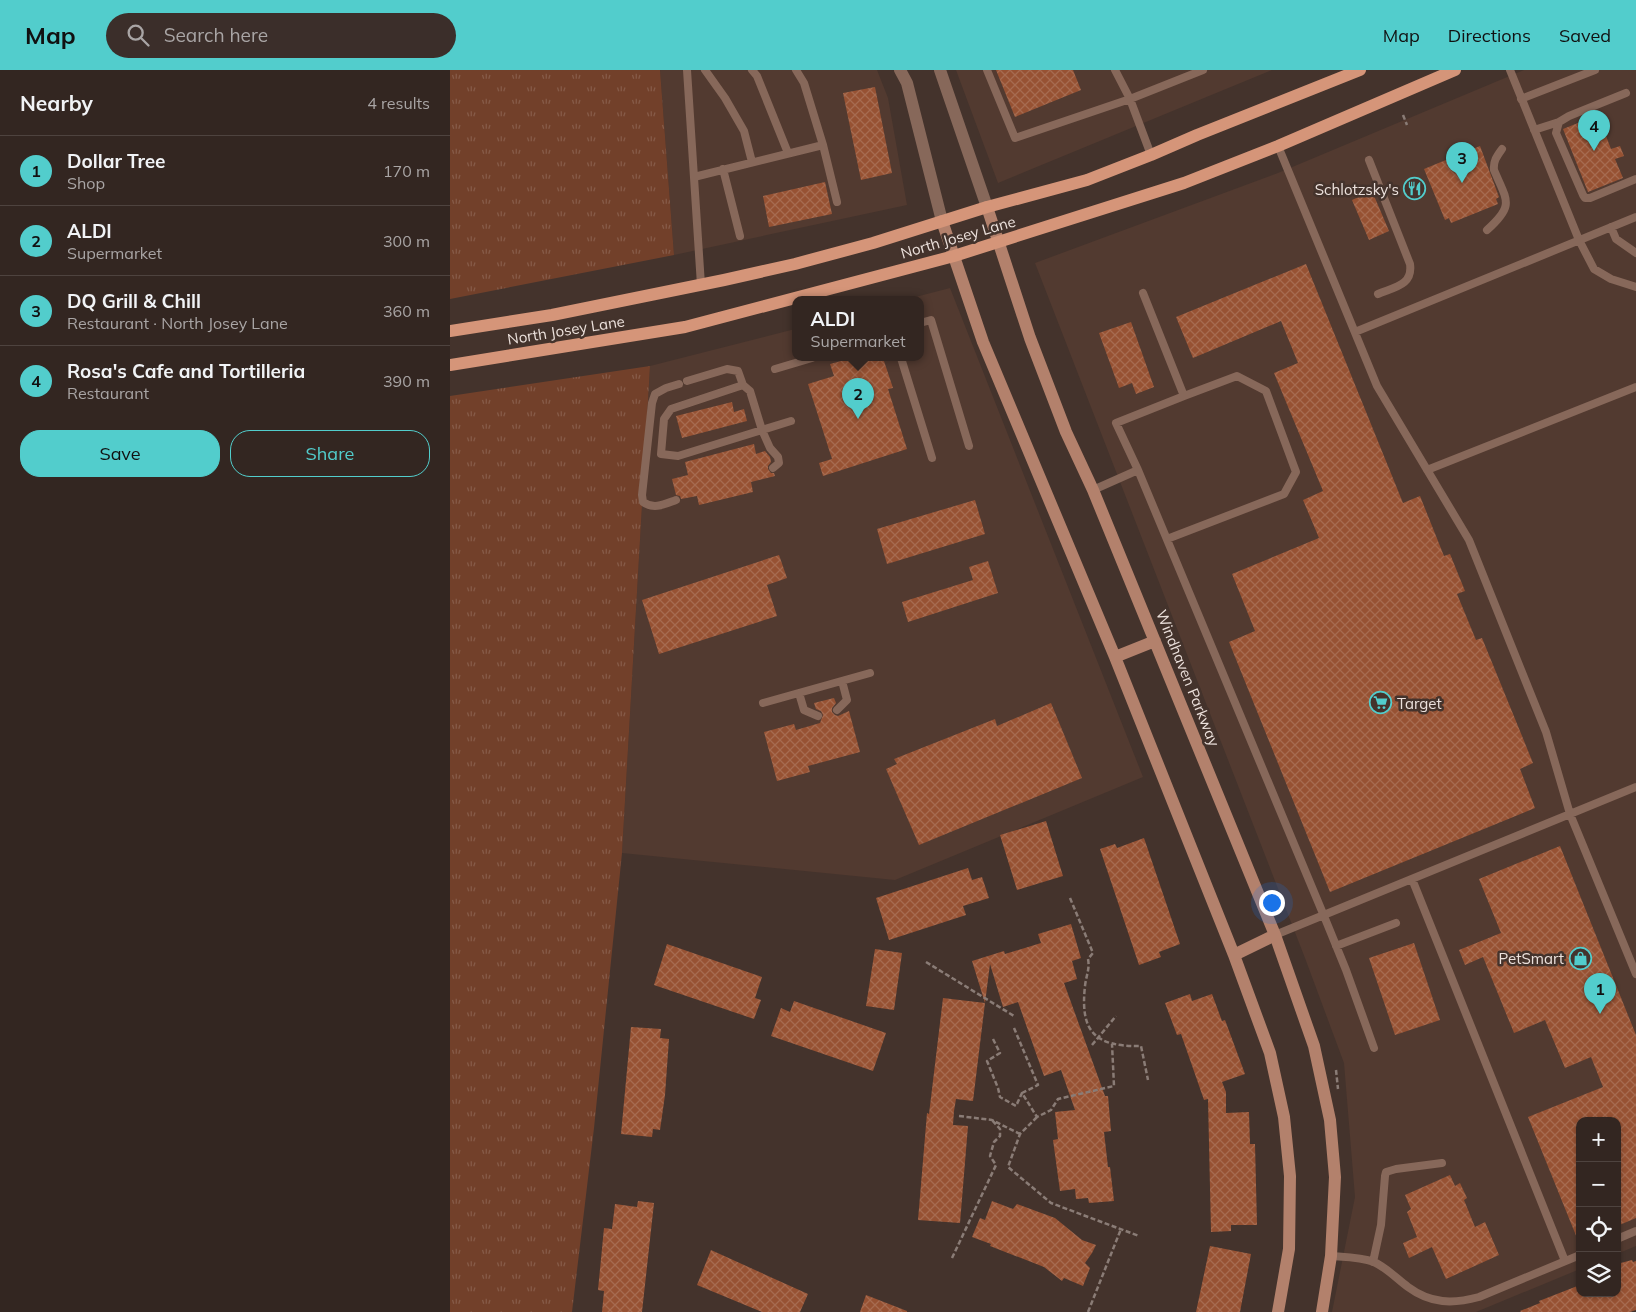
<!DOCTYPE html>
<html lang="en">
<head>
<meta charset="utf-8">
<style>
	body { margin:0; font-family:Mulish,sans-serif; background:#3b2e2a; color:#f1f3f6 }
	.controls { position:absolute; right:15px; bottom:15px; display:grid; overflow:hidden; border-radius:10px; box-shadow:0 1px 4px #0004 }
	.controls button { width:45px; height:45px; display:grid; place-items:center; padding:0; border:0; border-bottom:1px solid #4e433f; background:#332621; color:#f1f3f6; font:25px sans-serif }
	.you { position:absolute; left:821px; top:832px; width:18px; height:18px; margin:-12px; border:4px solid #fff; border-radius:50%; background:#1a73e8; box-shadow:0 0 0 8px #1a73e833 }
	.badge { display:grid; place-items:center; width:32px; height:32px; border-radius:50%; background:#52cdcc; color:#111; font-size:16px; font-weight:700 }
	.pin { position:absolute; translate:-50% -41px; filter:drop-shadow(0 1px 2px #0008) }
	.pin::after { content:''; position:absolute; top:26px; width:18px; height:15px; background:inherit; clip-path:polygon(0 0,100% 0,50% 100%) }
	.popup { position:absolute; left:342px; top:226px; width:132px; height:65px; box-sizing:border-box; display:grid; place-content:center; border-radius:10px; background:#332621; filter:drop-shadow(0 1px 4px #0005); font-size:16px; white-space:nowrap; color:#a9a5a5 }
	.popup b { font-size:19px; color:#f1f3f6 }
	.popup::after { content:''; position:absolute; left:50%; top:100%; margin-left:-10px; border:10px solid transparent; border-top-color:#332621 }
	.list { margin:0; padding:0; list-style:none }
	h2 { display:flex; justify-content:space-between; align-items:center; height:65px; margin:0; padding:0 20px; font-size:21px }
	h2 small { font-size:16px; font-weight:400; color:#a9a5a5 }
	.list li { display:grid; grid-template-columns:32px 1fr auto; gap:15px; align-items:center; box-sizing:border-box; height:70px; padding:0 20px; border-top:1px solid #4e433f }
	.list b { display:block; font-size:19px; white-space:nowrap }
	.list p { margin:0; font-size:16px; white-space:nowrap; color:#a9a5a5 }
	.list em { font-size:16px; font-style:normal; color:#a9a5a5 }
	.actions { display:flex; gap:10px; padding:15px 20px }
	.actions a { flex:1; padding:11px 0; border:1px solid #52cdcc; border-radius:20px; text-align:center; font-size:18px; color:#52cdcc }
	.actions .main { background:#52cdcc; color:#111 }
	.icon { flex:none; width:28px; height:28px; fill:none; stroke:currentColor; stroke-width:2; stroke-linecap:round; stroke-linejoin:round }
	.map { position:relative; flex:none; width:1186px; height:1242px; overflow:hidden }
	header { display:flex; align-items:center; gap:30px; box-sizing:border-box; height:70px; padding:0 25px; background:#52cdcc; color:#111 }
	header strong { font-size:24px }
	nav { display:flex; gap:28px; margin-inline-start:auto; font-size:18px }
	.search { width:350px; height:45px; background:#3b2e2a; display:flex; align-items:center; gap:12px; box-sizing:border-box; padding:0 18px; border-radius:28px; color:#a9a5a5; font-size:19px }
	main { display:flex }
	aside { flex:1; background:#332621 }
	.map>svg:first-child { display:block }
</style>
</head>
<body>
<header>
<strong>Map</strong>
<div class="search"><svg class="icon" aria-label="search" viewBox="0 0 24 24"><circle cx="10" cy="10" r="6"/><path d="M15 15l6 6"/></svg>Search here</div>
<nav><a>Map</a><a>Directions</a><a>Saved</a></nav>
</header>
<main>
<aside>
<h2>Nearby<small>4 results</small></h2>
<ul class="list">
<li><span class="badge">1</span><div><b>Dollar Tree</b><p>Shop</p></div><em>170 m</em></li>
<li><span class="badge">2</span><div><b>ALDI</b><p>Supermarket</p></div><em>300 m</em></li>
<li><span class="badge">3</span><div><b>DQ Grill &amp; Chill</b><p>Restaurant · North Josey Lane</p></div><em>360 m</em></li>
<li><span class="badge">4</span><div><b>Rosa's Cafe and Tortilleria</b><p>Restaurant</p></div><em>390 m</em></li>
</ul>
<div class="actions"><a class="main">Save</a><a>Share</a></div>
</aside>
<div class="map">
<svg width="1186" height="1242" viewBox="0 0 1186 1242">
	<defs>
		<pattern id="grass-tufts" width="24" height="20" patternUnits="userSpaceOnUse" patternTransform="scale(1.25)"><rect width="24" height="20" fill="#72402a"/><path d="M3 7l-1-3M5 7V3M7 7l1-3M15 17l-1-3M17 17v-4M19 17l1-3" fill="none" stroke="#865b48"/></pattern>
		<pattern id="building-cross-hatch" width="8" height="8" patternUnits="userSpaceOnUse" patternTransform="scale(1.25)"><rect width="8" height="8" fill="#975233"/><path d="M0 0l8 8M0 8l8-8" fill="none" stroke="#a66b50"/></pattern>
	</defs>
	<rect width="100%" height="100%" fill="#44332c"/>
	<path fill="#523a30" d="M210,0H427L438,28L457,135L224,185Z
		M506,0H822L548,113Z
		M1074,0H1186V1176L1167,1184V1051H1130V1199L1026,1242H882L905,1127L894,993L855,888L585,193L828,103Z
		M500,218L693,707L445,810L172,783L200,296L345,259L346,288H470V230H454Z"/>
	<path fill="url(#grass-tufts)" d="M0,0H210L224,185L0,229Z
		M200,296L172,783L144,1058L122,1242H0V326Z"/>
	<path fill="url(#building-cross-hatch)" d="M546,0H623L631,20L565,47Z
		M425,17L442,103L411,110L393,23Z
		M1148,45L1161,79L1170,76L1174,86L1165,89L1173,108L1138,122L1113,59Z
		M1030,76L1049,127L1046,129L1048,134L1001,153L999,148L995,150L974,99Z
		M375,112L382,144L319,157L313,126Z
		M922,121L939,161L919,170L902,130Z
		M856,194L953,433L970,426L994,486L1000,484L1015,521L1007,524L1026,570L1032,568L1083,693L1070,699L1085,738L880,822L779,572L805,561L782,504L869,468L853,430L873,421L824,303L848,293L831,251L743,288L726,247Z
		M681,252L704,317L686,324L682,313L669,318L649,263Z
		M402,288H433L443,318L438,319L457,379L373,406L369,393L382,389L358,314L384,306L380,294Z
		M282,332L284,342L294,339L297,351L232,368L226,346Z
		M304,374L306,384L315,381L320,387L321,392L318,396V399L321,403H324L325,406L301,412L303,422L249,435L247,426L231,429L230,426L226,425L222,409L238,405L235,392Z
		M525,430L535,464L437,494L427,459Z
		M329,485L337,508L317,515L327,546L209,584L192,530Z
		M538,491L548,523L458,552L452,532L523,510L519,497Z
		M384,628L386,633L382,638V642L385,645L388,646L399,641L410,682L358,696L360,702L327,711L314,662L344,654L346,660L370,653L373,645L371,641L366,639L364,633Z
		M601,633L632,708L469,775L436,699L447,694L444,689L545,649L547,656Z
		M596,751L613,806L567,820L550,765Z
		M694,768L730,874L709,882L711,887L689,895L650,779L665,774L667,778Z
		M1110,776L1186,965V1148L1167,1156V1051H1130L1129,1173L1078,1047L1153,1017L1141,987L1115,998L1095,950L1064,963L1033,887L1015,895L1009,880L1051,863L1029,809Z
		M518,798L522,810L532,807L539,828L513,836L516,845L439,870L426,828Z
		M621,854L631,888L622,891L627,909L614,913L655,1026H658L661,1061L654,1062L658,1097H660L664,1131L639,1133L638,1128L626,1129L625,1119L610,1121L603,1070L608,1069L605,1042L625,1040L611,1000L594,1006L568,932L553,937L540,894L535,933L522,891L554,881L555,884L591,873L588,864Z
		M964,873L990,950L945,965L919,888Z
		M217,874L312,907L305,928L311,930L304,949L204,915Z
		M425,879L452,883L444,940L416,936Z
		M740,924L742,931L762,924L772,951L775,950L795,1004L772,1012L776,1022V1043L799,1042L800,1074H805L807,1155H781V1161L761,1162L758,1029L754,1030L731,964L727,965L715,933Z
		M493,928L535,933L523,1031L506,1029L504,1041L503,1055L518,1056L510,1153L468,1150L477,1043L479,1044Z
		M344,931L436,963L423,1001L321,966L331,938L340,942Z
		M181,957L211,959L210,968L219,969L215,1025L210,1060L203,1059L202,1067L171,1064Z
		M1000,1105L1005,1116L1010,1113L1017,1128L1014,1130L1025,1157L1035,1152L1049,1185L996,1209L982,1177L959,1188L953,1173L967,1167L957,1142L961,1139L955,1125Z
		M188,1131L204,1133L192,1242H152L154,1221L148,1220L154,1158L162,1159L165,1134L187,1137Z
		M542,1131L563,1139L567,1134L605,1148L632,1170L646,1175L642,1183L635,1193L640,1198L633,1216L614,1208L612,1211L594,1197L540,1176L541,1174L522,1167L530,1148L535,1150Z
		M760,1176L801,1184L790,1242H746Z
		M261,1180L358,1224L350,1242H312L247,1215Z
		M1182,1190L1183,1192L1186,1191V1240L1180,1242H1071L1070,1241L1090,1233L1089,1231L1130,1215V1223H1167V1194Z
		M416,1225L457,1241V1242H410Z"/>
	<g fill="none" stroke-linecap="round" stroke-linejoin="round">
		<path stroke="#8a7c76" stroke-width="2.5" stroke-dasharray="5 2.5" stroke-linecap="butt" d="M953,45L957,55
			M620,828L643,883L638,889C640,899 636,906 635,916C630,961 644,977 691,976L698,1010
			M476,892L564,946
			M564,958L588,1015L572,1023L587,1047L601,1040L608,1029L664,1016L662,974
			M543,969L550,983L537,991L548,1018L550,1027L566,1036L572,1023
			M642,975L666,946
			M886,1000L888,1019
			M509,1046L542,1050L570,1064
			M587,1047L570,1064L558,1097L601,1133L689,1166
			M502,1188L546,1095L540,1086L544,1072L550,1066V1059L542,1050
			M638,1242L671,1159"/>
		<path stroke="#87685a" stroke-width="8" d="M237,0L251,215
			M255,0L275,28L294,61L302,92
			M302,0L307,6L338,83
			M537,0L565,68L680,29L753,0
			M665,0L680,29L701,85
			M1060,0L1129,170L1144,199L1161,209L1186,217
			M1176,23L1119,46L1109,52L1106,63L1133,125L1135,128H1140L1186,109
			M1071,29L1145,0
			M1084,60L1109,52
			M373,75L387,132
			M828,76L927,316L1019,470L1096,662L1120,744L1186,904
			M919,90L960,194C963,215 945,217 928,224
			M273,99L290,166
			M244,107L373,75L354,13L346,0
			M1161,157L1166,169L1186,183
			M1037,160C1065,135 1057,131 1044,100C1043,91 1047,86 1052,79
			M693,223L734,326L787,306L816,321L846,402L834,424L717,469
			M470,253L481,250L519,376
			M905,262L1186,147
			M451,288L482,388
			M325,299L362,288
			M237,311L277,299L288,301L293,315
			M734,326L666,353L688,400L874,846L896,900L924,978
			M323,398L329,393L328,387L320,378L312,360L300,321L293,315L221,339L214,349L211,384L228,386L341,351
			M977,400L1186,317
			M643,420L688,400
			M226,430C215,434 204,440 193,432L192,425L202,333L205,324L216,318L229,314
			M349,623L354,640L368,646
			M313,633L420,603
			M387,640L397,630L392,611
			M962,809L1115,1191
			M825,865L1186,717
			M886,876L946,853
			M1167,1169L1186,1161
			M881,1186C895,1187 911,1187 924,1192C937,1198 947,1209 958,1217C981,1234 1003,1234 1029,1227L1130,1185
			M923,1192L931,1155L935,1106L936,1102L946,1099L992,1093"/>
		<path stroke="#87685a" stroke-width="12" d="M450,0L457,13L492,151
			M490,0L537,137"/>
		<path stroke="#b3816c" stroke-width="12" d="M537,137L580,268L616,362L643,420L825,865L864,976L880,1050L885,1107L881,1186L872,1242
			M492,151L533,272L665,587L784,885L820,983L834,1047L840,1106L839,1179L828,1242
			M665,587L705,571
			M784,885L825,865"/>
		<path stroke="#d59579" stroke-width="12" d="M0,261L102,245L274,210L345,194L423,173L537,137L637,110L701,85L747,65L910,0
			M0,295L235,257L504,186L734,113L828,76L1005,0"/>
	</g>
	<defs>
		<symbol id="restaurant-ring" viewBox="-11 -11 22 22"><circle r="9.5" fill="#44332c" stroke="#52cdcc" stroke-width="1.5"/><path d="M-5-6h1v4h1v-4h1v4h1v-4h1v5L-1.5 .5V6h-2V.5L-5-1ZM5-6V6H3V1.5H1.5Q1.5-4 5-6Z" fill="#52cdcc"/></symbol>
		<symbol id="supermarket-ring" viewBox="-11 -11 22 22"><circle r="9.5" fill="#44332c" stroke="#52cdcc" stroke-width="1.5"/><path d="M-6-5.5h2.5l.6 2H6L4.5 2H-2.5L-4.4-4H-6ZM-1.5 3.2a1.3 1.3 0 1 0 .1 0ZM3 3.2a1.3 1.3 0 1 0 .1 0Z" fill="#52cdcc"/></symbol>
		<symbol id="shop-ring" viewBox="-11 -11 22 22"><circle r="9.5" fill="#44332c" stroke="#52cdcc" stroke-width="1.5"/><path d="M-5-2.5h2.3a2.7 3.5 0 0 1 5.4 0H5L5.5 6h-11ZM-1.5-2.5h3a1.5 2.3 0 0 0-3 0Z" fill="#52cdcc"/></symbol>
	</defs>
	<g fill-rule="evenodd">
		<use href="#restaurant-ring" x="952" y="106" width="25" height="25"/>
		<use href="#supermarket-ring" x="918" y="620" width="25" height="25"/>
		<use href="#shop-ring" x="1118" y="876" width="25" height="25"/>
	</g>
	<g text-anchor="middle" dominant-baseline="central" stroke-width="5" stroke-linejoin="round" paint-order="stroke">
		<g font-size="15" fill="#ece1dc" stroke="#44332c" text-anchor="end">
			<text x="949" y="119">Schlotzsky's</text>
			<text x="947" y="633" text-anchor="start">Target</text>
			<text x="1114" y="888">PetSmart</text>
		</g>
		<g font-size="15" fill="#ece1dc" stroke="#44332c">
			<text transform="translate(508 167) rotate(-16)">North Josey Lane</text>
			<text transform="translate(116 260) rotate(-9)">North Josey Lane</text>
			<text transform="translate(738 608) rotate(68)">Windhaven Parkway</text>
		</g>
	</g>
</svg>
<div class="controls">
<button>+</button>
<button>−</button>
<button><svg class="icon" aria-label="locate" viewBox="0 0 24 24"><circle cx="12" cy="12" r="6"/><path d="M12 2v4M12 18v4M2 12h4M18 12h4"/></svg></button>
<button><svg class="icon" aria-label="layers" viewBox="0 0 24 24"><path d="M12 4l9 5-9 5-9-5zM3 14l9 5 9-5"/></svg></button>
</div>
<div class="you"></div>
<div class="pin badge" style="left:1150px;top:944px">1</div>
<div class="pin badge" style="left:408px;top:349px">2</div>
<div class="popup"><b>ALDI</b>Supermarket</div>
<div class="pin badge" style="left:1012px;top:113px">3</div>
<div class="pin badge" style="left:1144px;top:81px">4</div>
</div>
</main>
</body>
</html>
